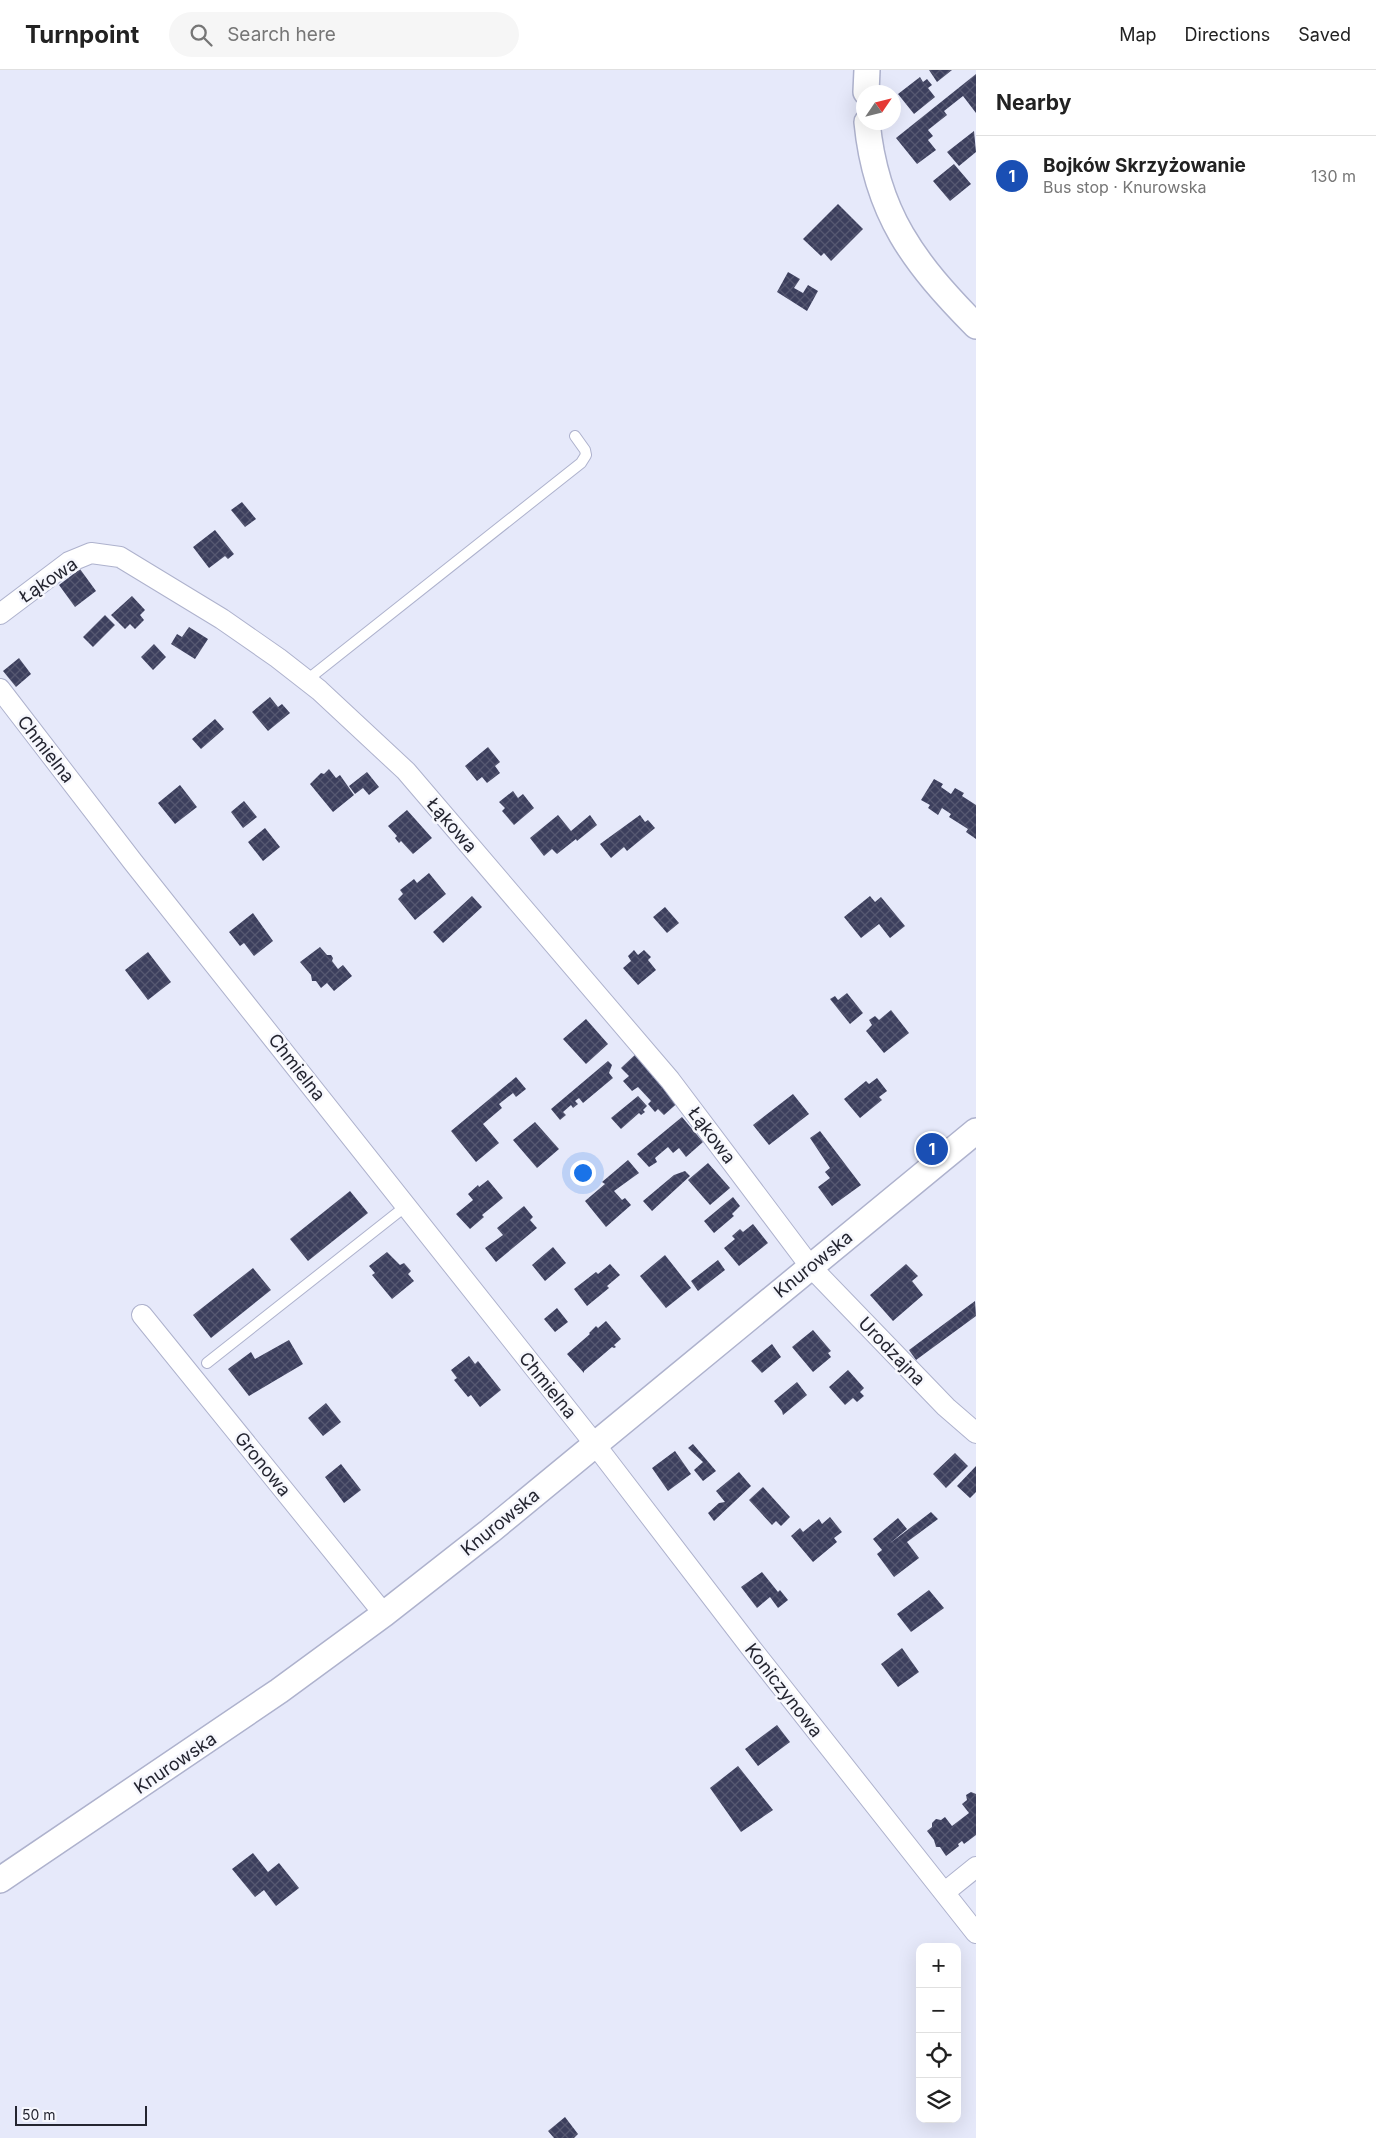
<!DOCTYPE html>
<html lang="en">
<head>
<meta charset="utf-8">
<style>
	body { margin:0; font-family:Inter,sans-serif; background:#f6f6f6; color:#222 }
	.controls { position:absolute; right:15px; bottom:15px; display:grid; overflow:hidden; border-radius:10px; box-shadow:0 5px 20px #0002 }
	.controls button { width:45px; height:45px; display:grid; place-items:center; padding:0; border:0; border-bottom:1px solid #e0e0e0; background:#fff; color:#222; font:25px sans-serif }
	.compass { position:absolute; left:856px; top:15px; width:45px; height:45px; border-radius:50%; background:#fff; box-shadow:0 5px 20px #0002; rotate:55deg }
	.scale { position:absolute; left:15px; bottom:12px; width:132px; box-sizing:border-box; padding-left:5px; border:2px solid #242530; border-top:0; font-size:14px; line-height:18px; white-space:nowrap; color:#242530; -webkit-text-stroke:4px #f6f7fd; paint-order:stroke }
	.you { position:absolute; left:582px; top:1102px; width:18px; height:18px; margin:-12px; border:4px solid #fff; border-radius:50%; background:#1a73e8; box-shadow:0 0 0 8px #1a73e833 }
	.badge { display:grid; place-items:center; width:32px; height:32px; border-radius:50%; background:#88791d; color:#fff; font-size:16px; font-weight:700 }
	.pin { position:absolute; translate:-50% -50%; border:2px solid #fff; box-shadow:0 1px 5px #0006 }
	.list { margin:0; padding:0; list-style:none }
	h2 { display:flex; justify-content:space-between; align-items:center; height:65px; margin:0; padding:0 20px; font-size:21px }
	h2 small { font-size:16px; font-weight:400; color:#767676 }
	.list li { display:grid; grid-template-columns:32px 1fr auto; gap:15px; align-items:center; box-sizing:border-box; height:80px; padding:0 20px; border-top:1px solid #e0e0e0 }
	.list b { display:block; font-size:19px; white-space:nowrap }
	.list p { margin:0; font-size:16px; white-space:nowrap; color:#767676 }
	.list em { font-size:16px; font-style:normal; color:#767676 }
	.icon { flex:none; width:28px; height:28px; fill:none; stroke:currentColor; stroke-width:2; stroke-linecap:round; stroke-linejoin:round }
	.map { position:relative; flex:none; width:976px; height:2068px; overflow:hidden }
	header { display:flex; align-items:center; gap:30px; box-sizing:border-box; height:70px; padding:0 25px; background:#fff; border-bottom:1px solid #e0e0e0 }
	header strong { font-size:24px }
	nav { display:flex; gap:28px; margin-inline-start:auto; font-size:18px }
	.search { width:350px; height:45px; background:#f6f6f6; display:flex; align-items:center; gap:12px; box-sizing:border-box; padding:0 18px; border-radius:28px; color:#767676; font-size:19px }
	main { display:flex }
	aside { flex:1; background:#fff }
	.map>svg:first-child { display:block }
</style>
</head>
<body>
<header>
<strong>Turnpoint</strong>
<div class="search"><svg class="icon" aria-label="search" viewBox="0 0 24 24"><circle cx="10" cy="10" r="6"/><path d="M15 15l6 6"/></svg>Search here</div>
<nav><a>Map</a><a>Directions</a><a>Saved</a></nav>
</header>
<main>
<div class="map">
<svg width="976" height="2068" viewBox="0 0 976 2068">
	<defs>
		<pattern id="building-cross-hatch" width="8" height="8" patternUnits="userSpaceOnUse" patternTransform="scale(1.25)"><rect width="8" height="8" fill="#3c3f5d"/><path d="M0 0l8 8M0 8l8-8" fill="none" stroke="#565871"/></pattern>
	</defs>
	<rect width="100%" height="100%" fill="#e6e9fa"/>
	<path fill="url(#building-cross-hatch)" d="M929,0H952L937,12Z
		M976,4V43L963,26L944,41L947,45L928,60L933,66L928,70L936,80L917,94L896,68Z
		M920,7L923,12L927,9L932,15L928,18L935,27L914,44L898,24Z
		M974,61L976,82L959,96L947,82Z
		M954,94L971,114L950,131L933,111Z
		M838,134L863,159L831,191L824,183L821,186L803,169Z
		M788,202L800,209L794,218L803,223L808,215L818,221L807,241L777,222Z
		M242,432L256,449L245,457L231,440Z
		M215,460L234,484L228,489L225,486L209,498L193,477Z
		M80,499L96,521L75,537L59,515Z
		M132,526L145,540L140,545L144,550L135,559L130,554L125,559L111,545Z
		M105,545L115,555L93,577L83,567Z
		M189,557L208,569L195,589L171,574L177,564L182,567Z
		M154,574L166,587L153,600L141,587Z
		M19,588L31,604L16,617L3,601Z
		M270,627L278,637L282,634L290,643L268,661L252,642Z
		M215,649L224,659L201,679L192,669Z
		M488,677L500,692L495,696L500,703L487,713L482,707L477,711L465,696Z
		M329,699L336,708L340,705L354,725L333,742L310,714L321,703L324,704Z
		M367,702L379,717L369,725L363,718L355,724L349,716Z
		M934,709L943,714L941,717L951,724L955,718L964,723L962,726L976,735V769L966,762L968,759L949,747L951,744L942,738L938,745L928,738L930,735L921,730Z
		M180,715L197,737L175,754L158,733Z
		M513,721L518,728L523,724L534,738L514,755L502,741L505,738L499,732Z
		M244,731L257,747L243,758L231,742Z
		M407,740L432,768L413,784L401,771L399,773L395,768L397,766L388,756Z
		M558,745L571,761L590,745L597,755L577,771L576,769L557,784L552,779L544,786L530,768Z
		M640,745L645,752L648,750L655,758L627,781L624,777L611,788L600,774Z
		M265,758L280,777L263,791L248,772Z
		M429,803L446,824L415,850L398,829L403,824L400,820L414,809L417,813Z
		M472,826L482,837L443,873L433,862Z
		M870,826L875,832L881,827L905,856L890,868L879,854L861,868L844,847Z
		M665,837L679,853L667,863L653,847Z
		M253,843L273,871L254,886L244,873L240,876L229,862Z
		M320,877L327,885H331L333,888L332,891L338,899L343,895L352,906L334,921L327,913L321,918L316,911H312L311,905L300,892Z
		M634,880L638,885L644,880L651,887L648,890L656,900L638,915L623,898L631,891L628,886Z
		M148,882L171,912L148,930L125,900Z
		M847,923L863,943L850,954L830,929L835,926L838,930Z
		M891,940L909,963L884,983L866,961L872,955L869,950L875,946L879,950Z
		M586,949L608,974L586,994L563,969Z
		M638,982L681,1030L664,1045L658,1039L655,1042L648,1034L651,1031L638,1017L632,1021L623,1011L629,1006L621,998Z
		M608,991L612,995L609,1003L613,1008L583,1033L579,1028L575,1031L578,1034L573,1038L571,1035L563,1042L566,1045L560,1050L551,1039Z
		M516,1007L526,1019L516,1027L513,1023L499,1034L502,1038L483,1054L499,1073L476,1092L451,1061Z
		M877,1008L887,1021L879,1027L882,1030L860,1048L844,1029L866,1011L869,1014Z
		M793,1024L809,1044L769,1075L753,1055Z
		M638,1026L647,1036L643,1040L645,1042L641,1045L639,1043L621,1059L611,1048Z
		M682,1047L703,1072L686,1087L679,1078L673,1083L668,1077L655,1088L657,1092L649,1097L637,1084Z
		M535,1052L559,1079L537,1098L513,1070Z
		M820,1061L861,1115L832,1136L818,1117L830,1108L825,1102L830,1098L810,1068Z
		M628,1090L639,1103L614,1121L622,1130L625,1128L631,1135L606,1157L585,1131L605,1114L602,1112Z
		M708,1093L730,1118L710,1135L688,1110Z
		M685,1101L690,1106L652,1141L643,1131L674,1105Z
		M488,1110L503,1128L482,1145L484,1147L470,1159L456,1144L473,1130L468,1124L478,1115L479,1117Z
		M350,1121L368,1143L308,1191L290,1169Z
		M733,1127L740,1136L732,1144L734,1146L714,1163L704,1151Z
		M524,1136L533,1147L530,1150L537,1158L496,1192L485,1178L503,1165L497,1158Z
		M753,1154L768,1173L739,1196L724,1178L735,1169L732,1166L740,1159L743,1162Z
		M553,1177L566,1193L545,1211L532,1195Z
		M387,1182L400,1195L404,1193L411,1201L408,1204L414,1211L392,1229L372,1205L375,1203L369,1196Z
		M665,1185L691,1218L666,1238L640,1206Z
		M718,1190L725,1200L698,1221L691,1211Z
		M610,1194L620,1205L607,1216L609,1218L587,1236L574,1219L596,1202L598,1204Z
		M906,1194L918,1206L912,1211L923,1225L893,1251L870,1225Z
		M253,1198L271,1220L211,1268L193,1245Z
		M975,1231L976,1246L916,1290L909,1280Z
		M557,1238L568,1252L555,1262L544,1249Z
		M606,1251L621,1269L614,1275L616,1277L614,1278L612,1277L584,1301V1303L567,1284L590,1264L589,1263L596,1256L598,1258Z
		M813,1260L831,1281L828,1283L831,1287L813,1302L792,1277Z
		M289,1270L303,1294L249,1326L228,1299L251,1282L255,1289Z
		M772,1274L781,1287L762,1303L751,1291Z
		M469,1286L475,1294L478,1291L501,1320L480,1337L471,1325L468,1327L454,1310L457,1308L451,1300Z
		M848,1300L864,1318L860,1322L864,1326L857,1332L853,1328L845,1335L829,1317Z
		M797,1312L807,1325L783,1345L782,1341L774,1331Z
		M326,1333L341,1352L323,1366L308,1348Z
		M693,1374L716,1401L703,1411L694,1400L703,1392L688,1378Z
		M675,1381L691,1404L668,1421L652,1398Z
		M955,1383L968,1396L946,1418L933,1404Z
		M341,1394L361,1420L344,1433L325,1407Z
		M976,1396V1422L970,1428L957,1416Z
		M739,1402L751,1416L714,1451L708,1443L719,1433L725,1432L716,1421Z
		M763,1417L790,1447L781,1456L776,1451L772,1455L749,1430Z
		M931,1442L938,1449L907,1472L919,1488L894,1507L877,1484L882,1480L873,1469L898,1448L907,1459L889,1474Z
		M830,1447L842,1462L834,1468L837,1472L813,1492L791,1466L800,1458L803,1462L819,1449L822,1454Z
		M762,1502L778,1522L780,1520L788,1530L778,1538L770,1527L757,1538L741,1517Z
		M929,1520L944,1538L911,1562L897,1544Z
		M902,1578L919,1602L898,1617L881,1594Z
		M777,1655L790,1672L758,1696L745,1679Z
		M738,1696L773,1740L741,1762L710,1718Z
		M971,1722L976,1724V1765L964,1774L962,1771L958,1774L959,1776L946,1786L940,1777H936L934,1770L927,1761L932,1757V1753L936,1749L941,1750L945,1747L952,1756L969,1743L962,1734L967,1730L966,1725Z
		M253,1783L268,1802L279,1793L299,1818L276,1836L264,1820L255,1827L232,1799Z
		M565,2047L578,2064L574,2068H554L548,2061Z"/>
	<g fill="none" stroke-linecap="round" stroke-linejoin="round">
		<defs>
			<path id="service" d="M307,610L581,393L586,385L585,380L575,366
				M207,1293L406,1136"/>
			<path id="minor" d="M0,544L69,492L91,483L120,487L222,549L278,588L319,620L406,701L670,1010L810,1196L946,1337L976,1363
				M0,619L133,792L590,1368L751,1578L976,1863
				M142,1245L384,1544
				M945,1822L976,1797"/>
			<path id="tertiary" d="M866,22L867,0
				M867,52C876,144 914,193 976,256
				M0,1810L279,1621L384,1544L490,1461L976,1061"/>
		</defs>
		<use href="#service" stroke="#aeb2cd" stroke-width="12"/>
		<use href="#minor" stroke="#aeb2cd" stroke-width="22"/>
		<use href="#tertiary" stroke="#aeb2cd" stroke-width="28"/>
		<use href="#service" stroke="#fff" stroke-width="10"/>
		<use href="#minor" stroke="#fff" stroke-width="20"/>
		<use href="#tertiary" stroke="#fff" stroke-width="25"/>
	</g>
	<g text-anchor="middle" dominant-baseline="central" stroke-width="5" stroke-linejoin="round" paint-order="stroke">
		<g font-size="18" fill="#242530" stroke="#f6f7fd">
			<text transform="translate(48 510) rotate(-34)">Łąkowa</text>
			<text transform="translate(46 679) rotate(52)">Chmielna</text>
			<text transform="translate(452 755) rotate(49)">Łąkowa</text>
			<text transform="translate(297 997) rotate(52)">Chmielna</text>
			<text transform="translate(712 1065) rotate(53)">Łąkowa</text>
			<text transform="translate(813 1194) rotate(-39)">Knurowska</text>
			<text transform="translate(892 1281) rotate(46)">Urodzajna</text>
			<text transform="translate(548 1315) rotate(51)">Chmielna</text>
			<text transform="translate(263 1394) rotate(51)">Gronowa</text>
			<text transform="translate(500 1452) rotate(-39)">Knurowska</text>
			<text transform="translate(784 1620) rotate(52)">Koniczynowa</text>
			<text transform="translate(175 1693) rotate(-34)">Knurowska</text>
		</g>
	</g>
</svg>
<div class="controls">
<button>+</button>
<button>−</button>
<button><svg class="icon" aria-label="locate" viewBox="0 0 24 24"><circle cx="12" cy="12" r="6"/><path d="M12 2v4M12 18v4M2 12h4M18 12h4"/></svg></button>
<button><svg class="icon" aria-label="layers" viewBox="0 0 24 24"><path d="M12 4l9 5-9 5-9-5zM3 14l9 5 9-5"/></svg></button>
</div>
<svg class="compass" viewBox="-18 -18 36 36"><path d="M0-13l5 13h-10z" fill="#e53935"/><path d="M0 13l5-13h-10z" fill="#767676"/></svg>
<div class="scale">50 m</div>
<div class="you"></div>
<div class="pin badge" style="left:932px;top:1079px;background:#1a4fb4">1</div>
</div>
<aside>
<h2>Nearby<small></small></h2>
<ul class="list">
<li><span class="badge" style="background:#1a4fb4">1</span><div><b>Bojków Skrzyżowanie</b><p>Bus stop · Knurowska</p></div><em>130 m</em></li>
</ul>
</aside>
</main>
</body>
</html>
